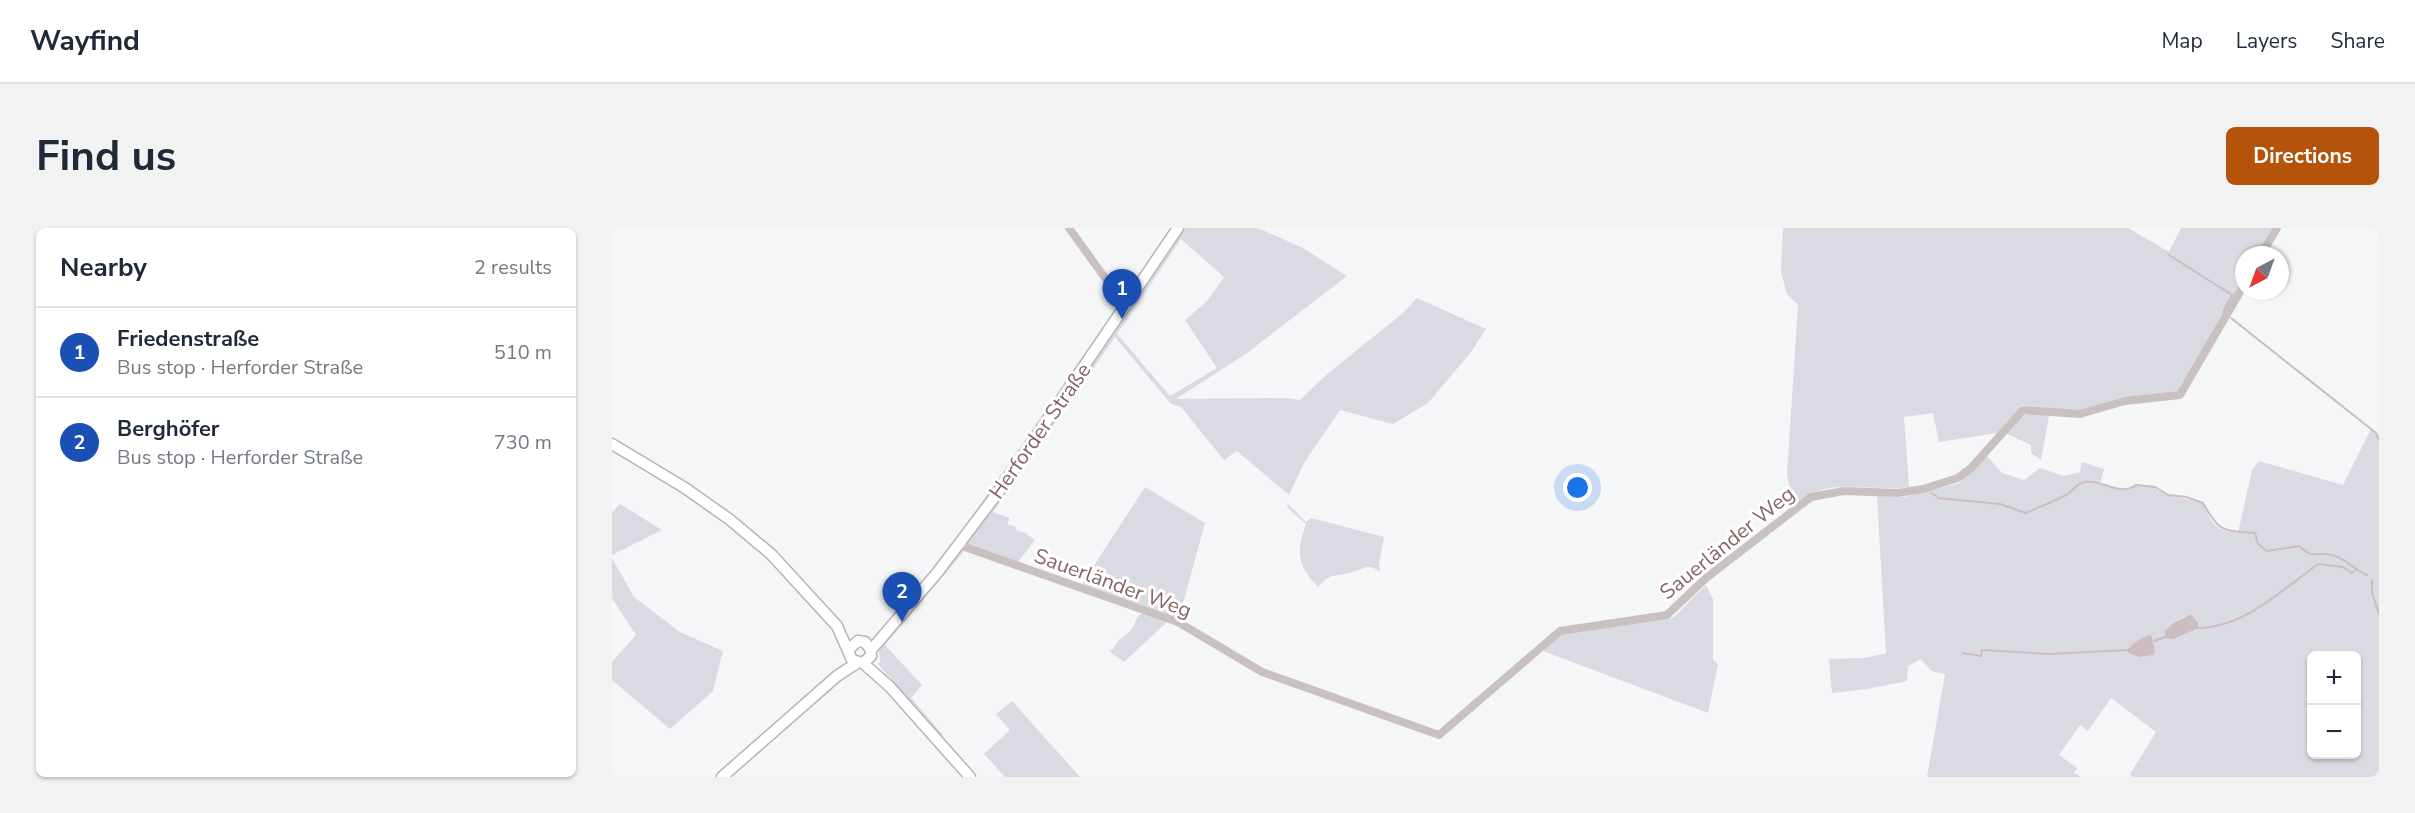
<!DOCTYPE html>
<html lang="en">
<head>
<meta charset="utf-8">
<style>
	body { margin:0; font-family:"Nunito Sans",sans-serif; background:#f2f2f3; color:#1f2937 }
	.controls { position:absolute; right:18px; bottom:18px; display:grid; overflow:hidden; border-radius:9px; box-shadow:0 2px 4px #0004 }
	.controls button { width:54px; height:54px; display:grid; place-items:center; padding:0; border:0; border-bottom:2px solid #e0e1e3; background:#fff; color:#1f2937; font:30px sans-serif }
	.compass { position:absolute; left:1623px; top:18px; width:54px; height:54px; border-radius:50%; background:#fff; box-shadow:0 2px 4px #0004; rotate:221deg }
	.you { position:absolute; left:966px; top:260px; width:21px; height:21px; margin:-15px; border:4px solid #fff; border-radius:50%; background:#1a73e8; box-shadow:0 0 0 9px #1a73e833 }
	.badge { display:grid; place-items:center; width:39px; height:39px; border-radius:50%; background:#b45309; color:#fff; font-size:20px; font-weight:700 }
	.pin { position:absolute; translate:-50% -50px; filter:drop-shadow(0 2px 3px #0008) }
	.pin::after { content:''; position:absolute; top:32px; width:21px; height:18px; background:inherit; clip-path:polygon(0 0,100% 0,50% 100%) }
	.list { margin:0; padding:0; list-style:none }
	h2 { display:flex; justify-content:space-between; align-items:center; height:78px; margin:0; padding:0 24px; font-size:26px }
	h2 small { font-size:20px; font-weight:400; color:#747a83 }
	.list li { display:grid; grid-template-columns:39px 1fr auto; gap:18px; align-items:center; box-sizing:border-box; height:90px; padding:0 24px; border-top:2px solid #e0e1e3 }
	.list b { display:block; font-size:22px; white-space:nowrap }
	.list p { margin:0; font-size:20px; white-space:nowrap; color:#747a83 }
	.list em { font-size:20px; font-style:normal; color:#747a83 }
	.map { position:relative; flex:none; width:1767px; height:549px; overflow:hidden; border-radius:9px }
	header { display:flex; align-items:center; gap:36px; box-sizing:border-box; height:84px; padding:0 30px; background:#fff; border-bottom:2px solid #e0e1e3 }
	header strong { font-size:28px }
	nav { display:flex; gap:33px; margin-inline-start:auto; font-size:21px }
	.intro { display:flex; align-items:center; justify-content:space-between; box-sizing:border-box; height:144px; padding:0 36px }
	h1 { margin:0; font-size:42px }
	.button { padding:15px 27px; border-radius:9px; background:#b45309; color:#fff; font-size:21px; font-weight:700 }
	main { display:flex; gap:36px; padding:0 36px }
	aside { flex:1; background:#fff; border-radius:9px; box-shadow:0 2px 4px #0004 }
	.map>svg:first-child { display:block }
</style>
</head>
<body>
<header>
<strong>Wayfind</strong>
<nav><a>Map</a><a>Layers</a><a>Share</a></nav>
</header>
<div class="intro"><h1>Find us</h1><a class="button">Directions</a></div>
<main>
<aside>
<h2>Nearby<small>2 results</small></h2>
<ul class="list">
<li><span class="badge" style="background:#1a4fb4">1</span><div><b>Friedenstraße</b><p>Bus stop · Herforder Straße</p></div><em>510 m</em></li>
<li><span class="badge" style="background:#1a4fb4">2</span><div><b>Berghöfer</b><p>Bus stop · Herforder Straße</p></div><em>730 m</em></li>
</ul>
</aside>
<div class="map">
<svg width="1767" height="549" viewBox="0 0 1767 549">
	<rect width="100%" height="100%" fill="#f4f6f7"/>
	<path fill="#dadae3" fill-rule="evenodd" d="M570,0H646L691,20L735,48L635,125L564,171L673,170L688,172L714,147L791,85L805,70L874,101L859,124L816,175L781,196L728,182L692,235L677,267L625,223L612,232L569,179L559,176L503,109L381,284L398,290L395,296L404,299V302L413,305L423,312L406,334L356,317L355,312L512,90L511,87ZM569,11L612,49L595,73L573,92L605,140L558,168L505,106Z
		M1171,0H1516L1557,24L1569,0H1663L1647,27H1632V53L1566,165L1512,170L1466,184L1410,177L1385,205L1327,214L1321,185L1292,189L1297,259C1265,264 1227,251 1196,267C1191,270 1186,275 1181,279L1175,247L1186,77L1175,66L1169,44Z
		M487,105L488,106L411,223L350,303Z
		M1418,185L1437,188L1429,232L1419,225V217L1393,205L1406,190Z
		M1759,201L1767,207V549H1521L1518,546L1544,504L1499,470L1476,503L1468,497L1447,527L1465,540L1462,545L1470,549H1315L1333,446L1319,443L1309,431L1296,438L1295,453L1255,461L1220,465L1217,431L1253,430L1274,425L1265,268L1292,269L1348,255L1374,227L1390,245L1412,252L1428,240L1452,248L1468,244L1470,234L1492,241L1488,256L1515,262L1523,258L1540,259L1556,267L1591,275C1601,296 1602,303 1626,305L1640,242L1647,233L1731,257ZM1580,386L1585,394L1555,410L1553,406C1557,395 1569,389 1580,386ZM1700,428H1744V526H1700Z
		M533,259L593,295L567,390L470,356Z
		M674,274L694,294L699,290L772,309L767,336L768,344C757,335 753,340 741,344C725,349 718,344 706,359C685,337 684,324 694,296L677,281Z
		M8,276L50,302L0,327V285Z
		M349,322H353L273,417L310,457L299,470L331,507L328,510L266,436L268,434L267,421Z
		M0,330L22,369L68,404L111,423L101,463L58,501L0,452V434L24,407L0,370Z
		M1094,357L1101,371V432L1106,436L1096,485L931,423L949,406L1056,391L1062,389Z
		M530,385L555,394L512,434L497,423L502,420C505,410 513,410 519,402C524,395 523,390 530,385Z
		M400,473L468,549H393L372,526L398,502L384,486Z"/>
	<path fill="#cdbcc2" d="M1579,386L1586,395V400L1561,411L1553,410V403L1561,395Z
		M1539,406L1543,423L1541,427L1527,429L1517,425L1515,422L1523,414Z"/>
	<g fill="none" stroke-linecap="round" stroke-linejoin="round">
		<path stroke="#cdbcc2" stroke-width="2" d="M1557,27L1620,67L1611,84
			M1619,90L1764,205L1767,212
			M1319,265L1327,270L1388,276L1414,285C1427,279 1441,274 1454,267C1461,263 1465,255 1473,254C1491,251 1507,269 1524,257L1543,259L1556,267L1574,269L1591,275C1608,305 1609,302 1643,305L1646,316L1655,323L1688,318C1701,333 1707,322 1723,328C1734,331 1747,345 1755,347
			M1760,352V365L1767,386
			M1584,400C1631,401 1670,362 1706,336L1731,339L1740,345L1745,341
			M1542,413L1553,409
			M1351,425L1369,428L1370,422L1437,426L1517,422"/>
		<defs>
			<path id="secondary" d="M0,216L73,260L117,291L159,326L225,398L240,432L251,435L259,428V422L253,414L246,413L237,421
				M259,422L325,345L387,263L566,0
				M251,435L278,459L358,549
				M110,549L225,448L245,435"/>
		</defs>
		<use href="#secondary" stroke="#bdb2b3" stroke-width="13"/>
		<path stroke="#c9c0c1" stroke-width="8" d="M457,0L501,61L516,73
			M1649,27L1665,0
			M347,317L566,394L650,444L827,507L948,403L1055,387L1094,350L1199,269L1232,263L1286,265L1311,261L1346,250L1359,240L1411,182L1468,186L1513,173L1568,167L1632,57"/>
		<use href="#secondary" stroke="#fff" stroke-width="10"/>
	</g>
	<g text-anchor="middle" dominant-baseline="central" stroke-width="6" stroke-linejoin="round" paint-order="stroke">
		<g font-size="21" fill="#866568" stroke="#fff">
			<text transform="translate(428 203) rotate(-55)">Herforder Straße</text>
			<text transform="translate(1115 315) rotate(-39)">Sauerländer Weg</text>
			<text transform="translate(501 355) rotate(20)">Sauerländer Weg</text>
		</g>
	</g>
</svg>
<div class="controls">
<button>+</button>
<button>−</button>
</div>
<svg class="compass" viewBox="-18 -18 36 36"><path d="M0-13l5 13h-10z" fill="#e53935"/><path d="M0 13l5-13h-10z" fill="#747a83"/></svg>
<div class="you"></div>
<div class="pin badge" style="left:510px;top:91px;background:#1a4fb4">1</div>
<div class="pin badge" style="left:290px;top:394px;background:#1a4fb4">2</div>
</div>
</main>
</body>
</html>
